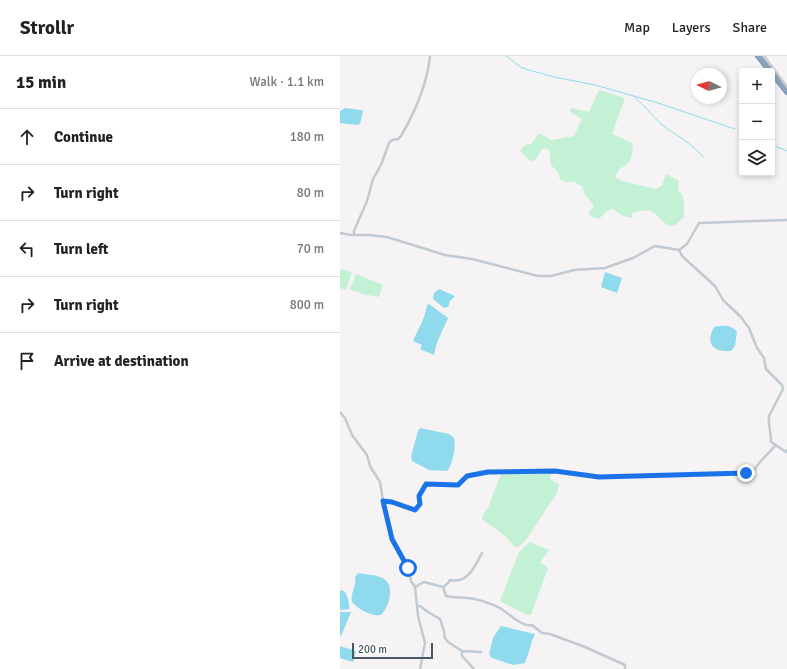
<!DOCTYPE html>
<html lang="en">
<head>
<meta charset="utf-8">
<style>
	body { margin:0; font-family:Signika,sans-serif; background:#f2f2f2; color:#222 }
	.controls { position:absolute; right:12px; top:12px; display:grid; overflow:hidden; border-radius:4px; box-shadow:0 2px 6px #0003 }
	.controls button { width:36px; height:36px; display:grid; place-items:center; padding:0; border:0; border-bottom:1px solid #e0e0e0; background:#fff; color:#222; font:20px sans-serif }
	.compass { position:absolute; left:351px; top:12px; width:36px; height:36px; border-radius:50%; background:#fff; box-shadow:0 2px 6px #0003; rotate:276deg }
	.scale { position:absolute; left:12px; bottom:10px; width:81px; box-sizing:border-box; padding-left:4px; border:2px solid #4a5661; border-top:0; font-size:11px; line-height:14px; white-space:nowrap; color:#4a5661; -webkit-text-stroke:3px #fff; paint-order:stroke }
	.stop { position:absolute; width:12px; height:12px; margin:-9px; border:3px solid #1a73e8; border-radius:50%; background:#fff }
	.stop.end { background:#1a73e8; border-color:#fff; box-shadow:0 1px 4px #0008 }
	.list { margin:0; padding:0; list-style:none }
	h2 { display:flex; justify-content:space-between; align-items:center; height:52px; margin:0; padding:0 16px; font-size:17px }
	h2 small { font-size:13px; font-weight:400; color:#767676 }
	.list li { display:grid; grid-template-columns:26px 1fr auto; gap:12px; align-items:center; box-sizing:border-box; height:56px; padding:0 16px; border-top:1px solid #e0e0e0 }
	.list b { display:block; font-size:15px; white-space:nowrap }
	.list em { font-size:13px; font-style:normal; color:#767676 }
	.icon { flex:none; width:22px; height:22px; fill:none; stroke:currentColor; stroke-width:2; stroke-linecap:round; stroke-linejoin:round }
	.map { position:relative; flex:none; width:447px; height:613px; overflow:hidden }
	header { display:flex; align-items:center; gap:24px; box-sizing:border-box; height:56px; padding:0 20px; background:#fff; border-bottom:1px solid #e0e0e0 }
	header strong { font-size:19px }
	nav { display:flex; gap:22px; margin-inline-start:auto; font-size:14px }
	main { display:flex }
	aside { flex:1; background:#fff }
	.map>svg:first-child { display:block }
</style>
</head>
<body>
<header>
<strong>Strollr</strong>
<nav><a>Map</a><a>Layers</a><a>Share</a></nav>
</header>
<main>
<aside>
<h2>15 min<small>Walk · 1.1 km</small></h2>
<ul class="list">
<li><svg class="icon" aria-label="ahead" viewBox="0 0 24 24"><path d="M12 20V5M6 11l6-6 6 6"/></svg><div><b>Continue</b></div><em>180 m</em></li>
<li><svg class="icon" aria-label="right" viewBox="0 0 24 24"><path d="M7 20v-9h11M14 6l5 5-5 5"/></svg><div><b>Turn right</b></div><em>80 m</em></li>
<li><svg class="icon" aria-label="left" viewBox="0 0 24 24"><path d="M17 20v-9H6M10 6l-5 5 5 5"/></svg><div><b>Turn left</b></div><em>70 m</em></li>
<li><svg class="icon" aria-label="right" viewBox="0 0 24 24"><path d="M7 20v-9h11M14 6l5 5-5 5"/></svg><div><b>Turn right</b></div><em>800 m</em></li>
<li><svg class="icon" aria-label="arrive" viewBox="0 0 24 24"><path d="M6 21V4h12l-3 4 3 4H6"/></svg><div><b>Arrive at destination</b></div></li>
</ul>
</aside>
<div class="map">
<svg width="447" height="613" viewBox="0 0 447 613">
	<rect width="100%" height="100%" fill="#f5f3f3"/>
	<path fill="#c3f1d5" d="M259,34L285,42L272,78L293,87C291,102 294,106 279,113L275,121L282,125L316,133L322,130L326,118L339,125C338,130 337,135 342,138L344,146V161L335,169L329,170C312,158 316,150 292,157V162L283,160L273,153L267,155L259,163L251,161L249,158L250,154L254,152C252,143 243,141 243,131L235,126H225L220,123L217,115L211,109L209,94L206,92C198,93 199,102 193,105L189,104L180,95L185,89L191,88L199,77L211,84L234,80L242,63L230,56L231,52L249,56Z
		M0,213L12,216L6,234L0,232Z
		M16,218L43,229L39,241L22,238L10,233Z
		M198,416H211L210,423L219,428L217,437L186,484L177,492C173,490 171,486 168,483C160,476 151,469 142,463C144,455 147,455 149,449C153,439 156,429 161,419Z
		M190,486L209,494L200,506L208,512L191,559H187L160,545L179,496Z"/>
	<path fill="#90daee" d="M5,52L21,54L23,55L20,68L17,69L0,67V55Z
		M265,216L282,222L277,237L261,231Z
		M99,233L115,240L110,245L108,251L104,252L93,243L94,237Z
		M89,248L108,262C103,275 96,285 94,299L80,293L82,289L73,285C78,273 85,263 87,249Z
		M379,270C386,269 393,270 397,276L395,290L391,295C373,296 365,288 374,271Z
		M80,372L109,378L114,382C116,391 113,408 107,415L89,414L72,405L71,400L78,375Z
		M18,517C34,520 52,518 50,539C49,547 46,553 41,559C31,561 18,553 12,546C10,537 17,530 15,521Z
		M0,534L4,535C7,538 10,548 9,553L0,554Z
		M0,556H11L1,580H0Z
		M161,570L195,578C190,588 189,598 185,607L173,609L152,602L149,598L153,582Z
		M0,590L16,595L13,606L0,602Z"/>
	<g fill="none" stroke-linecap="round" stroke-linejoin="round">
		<path stroke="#90daee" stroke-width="1" d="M166,0L182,12L214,21L255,29L315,46L395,73
			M294,41C304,48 311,59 321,68C335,79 352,87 363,101
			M398,74L402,76
			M432,89L447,95"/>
		<defs>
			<path id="highway" d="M418,0L430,15
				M432,17L447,36"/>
		</defs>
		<use href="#highway" stroke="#7690ad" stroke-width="6"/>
		<path stroke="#c1cad2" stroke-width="2.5" d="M424,0L447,31
			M0,177L11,179H29L47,181L105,199L132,203L198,220H211L234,214L265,212L293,202L315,190L339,194L347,188L359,167L447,164
			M14,179V175L27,145L33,123L41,109L49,87L52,84L58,83L61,80C75,56 87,28 90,0
			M339,194L342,200L375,230L383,244L401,261L409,272L417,292L424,302L426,313L442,329L443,333L429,360C428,368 431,377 431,386L446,396L447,394
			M0,356L5,362L12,379L27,399L30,410L40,426L43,445L52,446L75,453L80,448L79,440L86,428L118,429L127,420L148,416L215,415L259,421L406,417L414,414L420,406L436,389
			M43,445L52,483L68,512L71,525L75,531L78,560L85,587L80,613
			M75,531L84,526L103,531L106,540C114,542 120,541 128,542C138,543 149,547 158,551C168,556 182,572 192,569L202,577L210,578L245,591L285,609V613
			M103,531L108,527L110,524C128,528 135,510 142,497
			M77,550H80L88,556L100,563L104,575L105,582L108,586L122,595L141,596
			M122,595V600L134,613"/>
		<use href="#highway" stroke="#8ba5c1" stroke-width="4"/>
	</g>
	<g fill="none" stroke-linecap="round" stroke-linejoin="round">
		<path stroke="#1a73e8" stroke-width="5" d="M68,512L52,483L43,445L52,446L75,454L80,448L79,440L86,428L118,429L127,420L148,416L215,415L259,421L406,417"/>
	</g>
</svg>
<div class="controls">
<button>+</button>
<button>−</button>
<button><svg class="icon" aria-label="layers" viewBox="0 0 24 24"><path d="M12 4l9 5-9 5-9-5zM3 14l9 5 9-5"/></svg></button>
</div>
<svg class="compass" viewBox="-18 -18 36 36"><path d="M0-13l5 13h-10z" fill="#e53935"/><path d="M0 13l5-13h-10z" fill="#767676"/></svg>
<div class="scale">200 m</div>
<div class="stop" style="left:68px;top:512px"></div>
<div class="stop end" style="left:406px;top:417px"></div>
</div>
</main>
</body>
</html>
